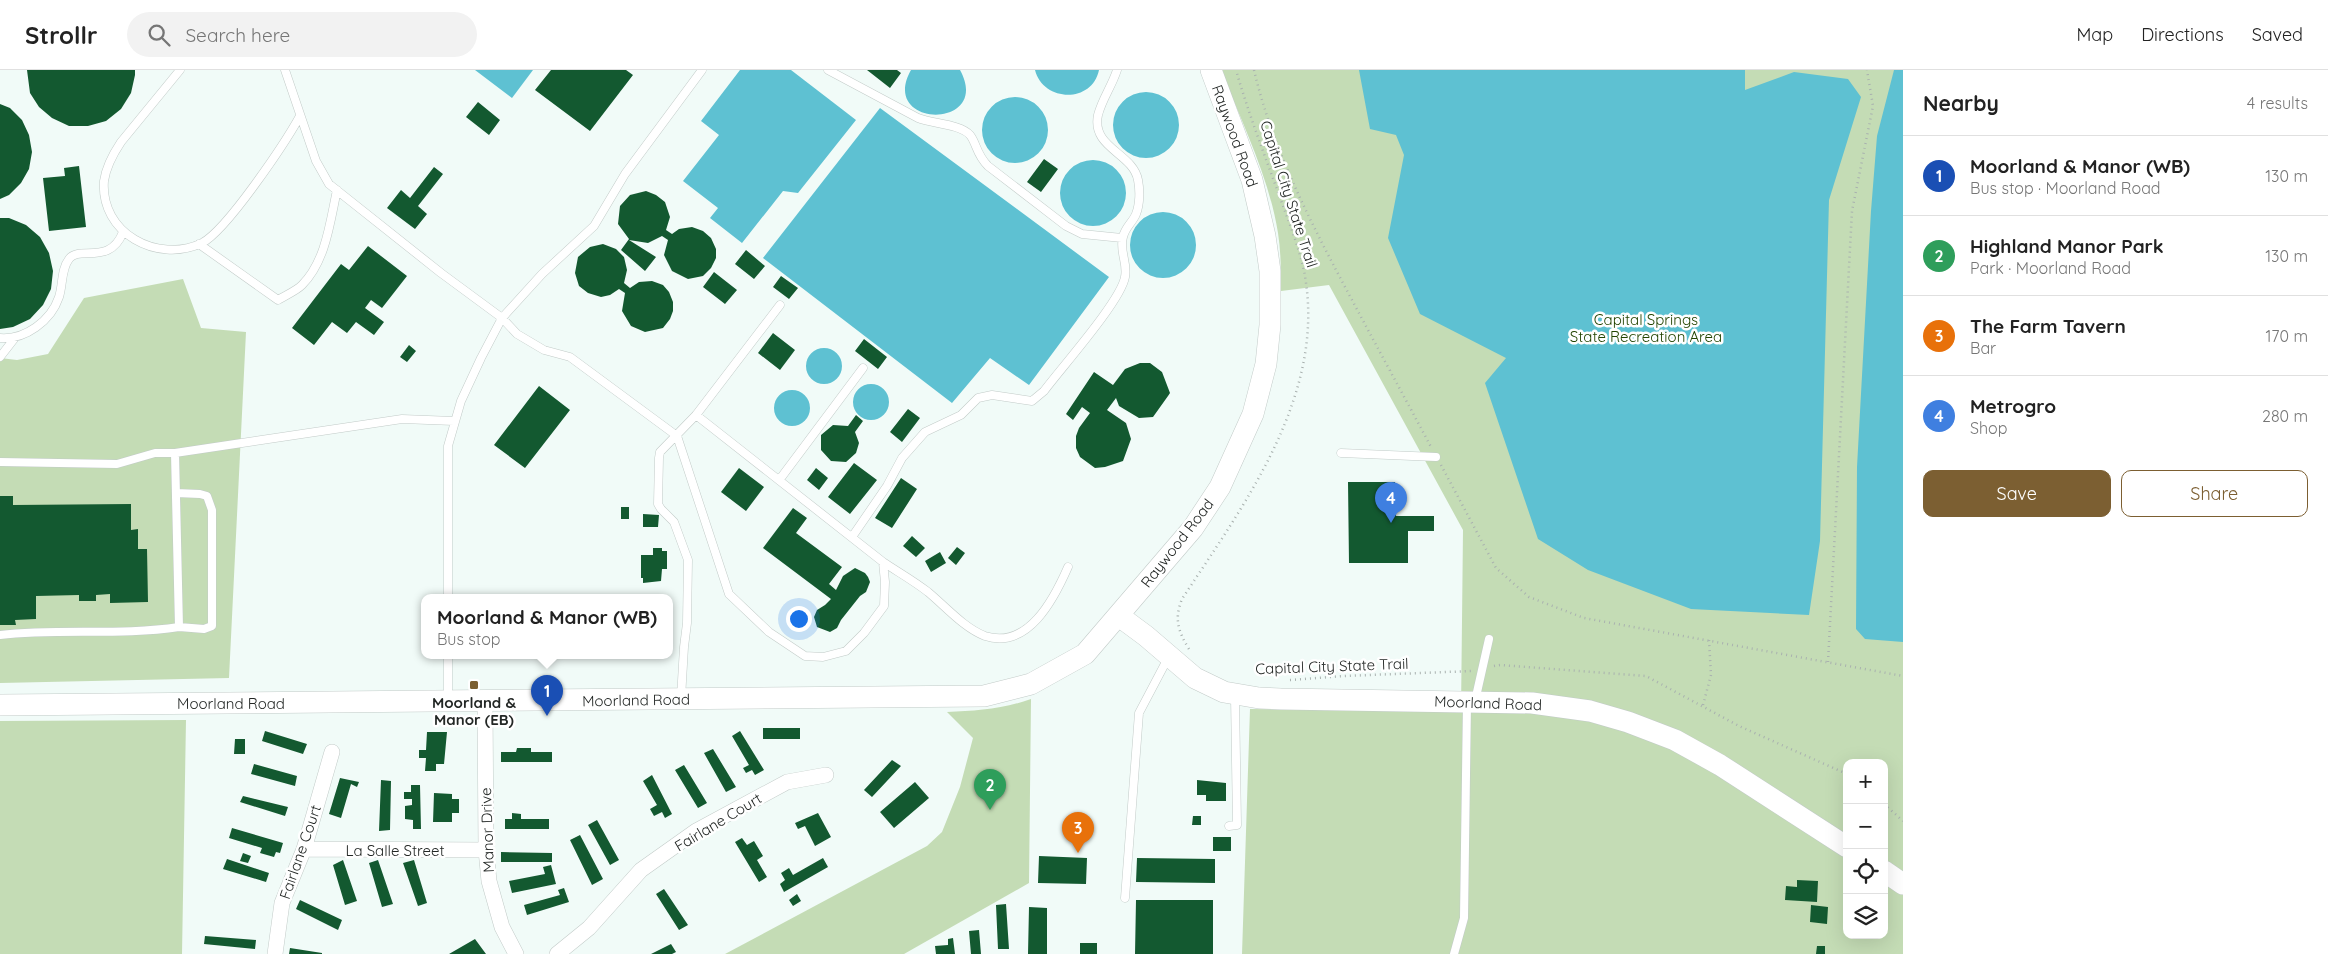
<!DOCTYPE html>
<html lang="en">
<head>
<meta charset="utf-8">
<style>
	body { margin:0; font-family:Quicksand,sans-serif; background:#f2f2f2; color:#222 }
	.controls { position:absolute; right:15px; bottom:15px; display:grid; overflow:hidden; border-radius:10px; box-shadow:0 5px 20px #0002 }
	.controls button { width:45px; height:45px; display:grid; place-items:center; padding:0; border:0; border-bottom:1px solid #e0e0e0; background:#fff; color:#222; font:25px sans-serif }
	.you { position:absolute; left:798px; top:548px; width:18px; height:18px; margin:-12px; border:4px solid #fff; border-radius:50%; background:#1a73e8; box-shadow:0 0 0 8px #1a73e833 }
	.badge { display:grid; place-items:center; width:32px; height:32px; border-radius:50%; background:#7c5f32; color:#fff; font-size:16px; font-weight:700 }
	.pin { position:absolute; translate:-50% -41px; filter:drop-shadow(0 1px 2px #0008) }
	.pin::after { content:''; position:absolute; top:26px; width:18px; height:15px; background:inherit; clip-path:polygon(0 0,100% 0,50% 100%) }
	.popup { position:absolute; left:421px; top:524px; width:252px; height:65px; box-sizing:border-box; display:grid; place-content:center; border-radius:10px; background:#fff; filter:drop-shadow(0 1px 4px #0005); font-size:16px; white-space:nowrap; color:#767676 }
	.popup b { font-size:19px; color:#222 }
	.popup::after { content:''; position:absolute; left:50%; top:100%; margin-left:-10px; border:10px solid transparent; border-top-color:#fff }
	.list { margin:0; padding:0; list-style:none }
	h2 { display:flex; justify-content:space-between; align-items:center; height:65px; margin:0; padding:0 20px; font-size:21px }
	h2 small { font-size:16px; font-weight:400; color:#767676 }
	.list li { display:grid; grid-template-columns:32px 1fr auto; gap:15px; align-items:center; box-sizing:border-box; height:80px; padding:0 20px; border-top:1px solid #e0e0e0 }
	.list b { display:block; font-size:19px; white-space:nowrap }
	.list p { margin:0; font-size:16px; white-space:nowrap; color:#767676 }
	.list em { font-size:16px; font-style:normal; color:#767676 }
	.actions { display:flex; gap:10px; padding:15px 20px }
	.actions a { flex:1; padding:11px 0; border:1px solid #7c5f32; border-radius:10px; text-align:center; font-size:18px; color:#7c5f32 }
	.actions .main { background:#7c5f32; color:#fff }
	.icon { flex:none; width:28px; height:28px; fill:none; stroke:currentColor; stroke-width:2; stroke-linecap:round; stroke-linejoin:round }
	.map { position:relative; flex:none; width:1903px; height:884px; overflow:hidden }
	header { display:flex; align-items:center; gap:30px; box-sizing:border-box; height:70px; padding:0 25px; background:#fff; border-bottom:1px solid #e0e0e0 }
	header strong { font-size:24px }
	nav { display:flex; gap:28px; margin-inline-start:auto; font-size:18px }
	.search { width:350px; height:45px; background:#f2f2f2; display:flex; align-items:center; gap:12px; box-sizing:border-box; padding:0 18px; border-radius:28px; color:#767676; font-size:19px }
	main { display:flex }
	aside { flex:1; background:#fff }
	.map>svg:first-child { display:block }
</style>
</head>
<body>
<header>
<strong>Strollr</strong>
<div class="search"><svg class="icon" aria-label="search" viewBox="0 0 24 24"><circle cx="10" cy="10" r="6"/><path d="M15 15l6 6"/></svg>Search here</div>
<nav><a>Map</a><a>Directions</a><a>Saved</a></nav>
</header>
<main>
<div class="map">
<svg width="1903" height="884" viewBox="0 0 1903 884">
	<rect width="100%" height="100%" fill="#f1fbf8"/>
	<path fill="#c4dcb5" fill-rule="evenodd" d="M1221,0H1903V884H1242L1250,639L1461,641L1463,460L1329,215L1281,221C1281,202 1281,182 1278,163C1269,107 1242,53 1221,0ZM1847,693H1884V865H1847Z
		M183,209L201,258L246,262L229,608L0,613V288L17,290L48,284L84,228Z
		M1031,629L1029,813L904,884H725L927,776L942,762L960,717L973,668L947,642C976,641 1003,639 1031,629Z
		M186,650L182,884H0V651Z"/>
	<path fill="#5ec1d2" d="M475,0H533L512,28Z
		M740,0H791L856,50L798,123L783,121L742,173L710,148L718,138L683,111L719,65L701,51Z
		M911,0H960C993,60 878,59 911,0Z
		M1035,0H1099C1092,34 1043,32 1035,0Z
		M1359,0H1745V20L1794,2L1848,9L1861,27L1829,130L1820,471L1809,545L1691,539L1588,500L1538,469L1485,313L1506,288L1420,244L1388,168L1404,85L1396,65L1370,59Z
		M1894,0H1903V572L1865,569L1856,559L1857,397L1871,141L1877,66Z
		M1113 55a33 33 0 1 1 66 0a33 33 0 1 1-66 0Z
		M982 60a33 33 0 1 1 66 0a33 33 0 1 1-66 0Z
		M880,38L1109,207L1029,315L990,288L952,333L763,188Z
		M1060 123a33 33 0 1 1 66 0a33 33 0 1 1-66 0Z
		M1130 175a33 33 0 1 1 66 0a33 33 0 1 1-66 0Z
		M806 296a18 18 0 1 1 36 0a18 18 0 1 1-36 0Z
		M853 332a18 18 0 1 1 36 0a18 18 0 1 1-36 0Z
		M774 338a18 18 0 1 1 36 0a18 18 0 1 1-36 0Z"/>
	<path fill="#135930" d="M27,0H135V5L131,23L121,39L106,51L88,56H69L52,48L39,37L30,23Z
		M551,0H626L633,5L590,61L535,20Z
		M867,0H897L901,3L890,18Z
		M478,32L500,50L489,65L466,47Z
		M0,34L10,38L22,50L29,65L32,82L29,99L21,113L9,125L0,129Z
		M1044,89L1058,99L1041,122L1027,112Z
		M79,96L86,157L49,161L43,108L65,106L64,98Z
		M434,97L443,104L418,136L427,144L415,159L387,138L401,120L410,128Z
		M646,121L656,125L665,132L670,147L666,160L672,164L679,159L692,157L703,161L711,168L716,179V188L711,198L703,206L688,209L672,201L664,185L668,170L662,166L648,173L629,170L656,187L645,201L621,180L629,169L618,154L620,136L630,125Z
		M0,148H9L26,155L40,167L49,183L53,201L51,219L43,235L30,249L13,257L0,259Z
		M603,174L616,179L624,187L627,200L624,213L630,218L639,212L652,211L663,215L669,222L673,232V241L670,249L663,258L645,262L631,256L622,241L625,223L619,219L610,225L601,227L588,223L579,216L575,203L578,187L590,177Z
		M368,176L407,206L382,238L371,230L365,238L384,252L374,265L356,252L347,263L332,252L314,275L292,258L341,194L349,200Z
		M746,180L765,196L754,209L735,194Z
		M714,202L737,220L725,234L703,217Z
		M781,206L798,218L789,229L773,217Z
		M773,263L795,280L780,300L758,283Z
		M864,269L887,287L878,299L855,281Z
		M409,275L416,281L407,292L400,287Z
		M1140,293H1150L1162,302L1170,323L1168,326L1153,347L1139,348L1119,336L1116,328L1107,340L1126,353L1131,369L1123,391L1105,397L1095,398L1080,387L1076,378V366L1079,358L1090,343L1082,337L1073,350L1066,344L1094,302L1113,315L1125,299Z
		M539,316L570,340L525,398L494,375Z
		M908,339L920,348L902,372L890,362Z
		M856,345L863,351L855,362L859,373L856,383L846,392L831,391L821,380V365L833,355L848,356Z
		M854,393L877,410L850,444L828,427Z
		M739,398L764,417L746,441L721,422Z
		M816,398L828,408L819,420L807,410Z
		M901,408L917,419L892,458L875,448Z
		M1348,412H1395L1396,446H1434V461H1408V493H1349Z
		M0,426H13V435L131,434V460L138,459V479H147L148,532L110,533V524L96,525V531H79V525L36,526V549L15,550L16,555H0Z
		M621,437H629V449H621Z
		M793,438L807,448L796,463L842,497L829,514L836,520L843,506L855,498L865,503L868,507L870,512L866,522L860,526L841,550L837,558L830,562L817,557L814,547L817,540L825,535L831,529L763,478Z
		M643,444L659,445L658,457H643Z
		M912,466L925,478L916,487L903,476Z
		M957,477L965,483L956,495L948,488Z
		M653,478H662V481H667V499H662L661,511L643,513V508H641V485H653Z
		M940,482L946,493L931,502L925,491Z
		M763,658H800V669H763Z
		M265,661L307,674L303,684L262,671Z
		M740,661L764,700L755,705L752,700L746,703L743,698L749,695L732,666Z
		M427,662H447L444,694H436V701H425L426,688H419V680H426Z
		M235,669H245V684H234Z
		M517,678H531V682H552V692H501V682H516Z
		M713,679L736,717L726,722L704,683Z
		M892,690L901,696L872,727L864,720Z
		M254,694L297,706L295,716L251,704Z
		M684,695L707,733L698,738L675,700Z
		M652,705L672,744L665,748L662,742L654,746L650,739L657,735L643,711Z
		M340,708L359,712L357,717L351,714L341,748L329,744Z
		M381,710L391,711L390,760L379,761Z
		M1197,710L1226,713V731H1206V725H1197Z
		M915,712L929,728L894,758L880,742Z
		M411,715H420L421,759H413V750L405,749V736L412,735V729H404V722H411Z
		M434,723L452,724V729H459V743H452V752H433Z
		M243,726L288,737L285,746L240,732Z
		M512,743L521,744V749H549V759H505V749H512Z
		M818,743L831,767L815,776L805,756L798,759L795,753Z
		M1193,746H1201V755H1192Z
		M597,750L619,790L610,795L588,755Z
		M232,758L283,773L280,783L276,782L274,787L260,783L262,778L229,768Z
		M580,765L603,809L592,815L570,770Z
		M1213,767H1231V781H1213Z
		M742,768L747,775L754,771L763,786L757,790L767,807L759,812L735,772Z
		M501,782L552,783V792H501Z
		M243,783L251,786L248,793L240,791Z
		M1039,786L1087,788L1086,814L1038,813Z
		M823,788L828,797L784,822L780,814L785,810L781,803L789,798L793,805Z
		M1137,788L1215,789V813L1136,812Z
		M227,789L269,803L266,812L223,799Z
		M343,790L357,831L345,835L333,795Z
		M378,790L393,834L382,837L369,793Z
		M414,790L427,833L418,836L403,793Z
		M551,795L556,814L512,823L509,811L545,804L543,797Z
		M1797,810L1818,811L1817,832L1785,830L1786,816L1797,817Z
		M564,818L569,832L527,845L524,835L560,825L558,820Z
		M664,819L688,855L679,860L656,824Z
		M797,824L801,831L793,836L789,830Z
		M300,830L342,850L338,860L296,839Z
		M1136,830H1213V884H1135Z
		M1006,834L1009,879H998L996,835Z
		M1811,835L1828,837L1827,854L1810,852Z
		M1029,837L1047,838V884H1028Z
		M979,860L981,884H971L969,861Z
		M205,866L256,870L255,879L204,874Z
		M953,868L955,884H936L935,876L948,875V869Z
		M475,869L486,884H449Z
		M1080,873H1097V884H1080Z
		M671,874L676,882L672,884H651Z
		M1817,876H1825V884H1816Z
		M290,878L322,883V884H289Z"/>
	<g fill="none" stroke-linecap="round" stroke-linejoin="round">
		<defs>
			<path id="lane" d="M180,0L121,72C113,84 106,97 104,111C100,163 157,194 202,173C227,160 285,73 300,46
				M285,0L316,91L329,114L441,203L502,248L517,264L544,280L570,287L677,366L729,524L769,562L805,586L823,587L846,581L864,563L884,536L885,512L883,492L696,345
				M828,0L918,48C933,54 960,54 970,65C977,74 976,84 988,96L1066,156L1082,164L1122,168
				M199,174L278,230C286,225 296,221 302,215C326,191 330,152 337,120
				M0,268C25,270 51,251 59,227C63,215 61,199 69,189C79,175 110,196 123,162
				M0,287L14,269
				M1341,383L1436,387
				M0,392L117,394L155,383H175L402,349L454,351
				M780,409L863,298
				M176,423L200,424L207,426L212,440V556L204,559L179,557
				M852,467L887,416L902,388L925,362L961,345L978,328L992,325L1032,331L1044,321C1061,298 1121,231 1125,207C1128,193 1119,181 1123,167C1125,157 1133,152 1136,144C1140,134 1140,120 1138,110C1133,83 1091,78 1098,45C1102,29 1112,16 1117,0
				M883,492C898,502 914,511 928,522C945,536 964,558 985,566C1028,580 1054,529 1068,497
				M448,527V376L461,331L481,288L502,248L542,204L594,156L625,104L702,0
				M0,565C59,558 120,566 179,557L175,383
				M448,585V629
				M681,628L684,577L687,553L688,490L674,452L661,439L658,434L659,388L660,382L696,345L780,235
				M1475,631L1489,569
				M1229,756L1237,755L1235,626
				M1125,828L1139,643L1168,588
				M1454,884L1464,848L1467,633"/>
			<path id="street" d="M485,632L486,780L489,811L502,857L516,884
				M304,779L486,780
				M275,884L282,833L304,779L332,682
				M557,884L589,858L641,800L696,761L787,712L826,705"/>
			<path id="secondary" d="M1119,546L1146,566L1195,608L1224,622L1259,628L1281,629L1532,633L1590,641L1628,652L1675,670L1720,695L1847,777
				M0,635L984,626L1031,614L1085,584L1193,458L1220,417L1253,344L1266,294L1270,255V201L1265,166L1252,110L1211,0
				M1884,801L1903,814"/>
		</defs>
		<use href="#lane" stroke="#c2cbc8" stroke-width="9"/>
		<use href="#street" stroke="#c2cbc8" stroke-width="16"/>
		<use href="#secondary" stroke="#c2cbc8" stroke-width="22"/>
		<path stroke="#a9b1af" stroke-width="2.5" stroke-dasharray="1 4" stroke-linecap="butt" d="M1254,0C1273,81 1313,157 1352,230C1378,279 1405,328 1431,377
			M1441,395L1496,498L1529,527L1584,548L1903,606
			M1189,579C1178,561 1174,549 1182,529C1245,433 1328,323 1304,201C1299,178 1290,155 1282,133C1266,89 1249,45 1236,0
			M1828,592L1852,141L1873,36L1867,0
			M1494,596L1500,595L1646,606L1739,656L1847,704
			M1290,610L1344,606L1472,601
			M1703,635L1711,605L1709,570
			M1884,734L1903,751"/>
		<use href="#lane" stroke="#fff" stroke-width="8"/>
		<use href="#street" stroke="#fff" stroke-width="15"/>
		<use href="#secondary" stroke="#fff" stroke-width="21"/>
	</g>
	<rect fill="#7c5f32" stroke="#fff" stroke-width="2" x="469" y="610" width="10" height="10" rx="2.5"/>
	<g text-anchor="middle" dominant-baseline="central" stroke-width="5" stroke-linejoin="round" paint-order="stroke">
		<g font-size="15" fill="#232725" stroke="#fff">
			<text transform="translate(1235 66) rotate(70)">Raywood Road</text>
			<text transform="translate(1289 124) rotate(72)">Capital City State Trail</text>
			<text transform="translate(1177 473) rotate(-52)">Raywood Road</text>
			<text transform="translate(1332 596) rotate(-2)">Capital City State Trail</text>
			<text transform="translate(636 630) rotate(-1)">Moorland Road</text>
			<text x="231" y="633">Moorland Road</text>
			<text transform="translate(1488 633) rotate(2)">Moorland Road</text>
			<text transform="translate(718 752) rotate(-31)">Fairlane Court</text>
			<text transform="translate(487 760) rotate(-92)">Manor Drive</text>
			<text x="395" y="780">La Salle Street</text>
			<text transform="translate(300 782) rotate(-71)">Fairlane Court</text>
		</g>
		<g font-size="15" fill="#240" stroke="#fff">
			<text x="1646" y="249">Capital Springs<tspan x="1646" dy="17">State Recreation Area</tspan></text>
		</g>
		<g font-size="15" font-weight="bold" fill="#232725" stroke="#fff">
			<text x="474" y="632">Moorland &amp;<tspan x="474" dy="17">Manor (EB)</tspan></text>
		</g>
	</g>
</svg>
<div class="controls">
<button>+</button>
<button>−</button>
<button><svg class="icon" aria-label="locate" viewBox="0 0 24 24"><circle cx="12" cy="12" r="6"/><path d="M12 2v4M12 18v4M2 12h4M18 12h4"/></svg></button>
<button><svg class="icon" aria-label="layers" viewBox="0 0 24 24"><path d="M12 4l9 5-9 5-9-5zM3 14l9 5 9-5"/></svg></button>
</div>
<div class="you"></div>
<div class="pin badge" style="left:547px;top:646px;background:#1a4fb4">1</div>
<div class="popup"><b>Moorland &amp; Manor (WB)</b>Bus stop</div>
<div class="pin badge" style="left:990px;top:740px;background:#2e9e5b">2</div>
<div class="pin badge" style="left:1078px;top:783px;background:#e8710a">3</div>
<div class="pin badge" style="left:1391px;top:453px;background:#3f7fe0">4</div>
</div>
<aside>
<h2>Nearby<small>4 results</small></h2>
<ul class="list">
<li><span class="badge" style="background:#1a4fb4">1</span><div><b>Moorland &amp; Manor (WB)</b><p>Bus stop · Moorland Road</p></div><em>130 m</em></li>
<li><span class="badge" style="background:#2e9e5b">2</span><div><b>Highland Manor Park</b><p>Park · Moorland Road</p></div><em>130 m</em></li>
<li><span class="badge" style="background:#e8710a">3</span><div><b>The Farm Tavern</b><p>Bar</p></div><em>170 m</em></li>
<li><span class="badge" style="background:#3f7fe0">4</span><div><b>Metrogro</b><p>Shop</p></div><em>280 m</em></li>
</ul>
<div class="actions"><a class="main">Save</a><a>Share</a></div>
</aside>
</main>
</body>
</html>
